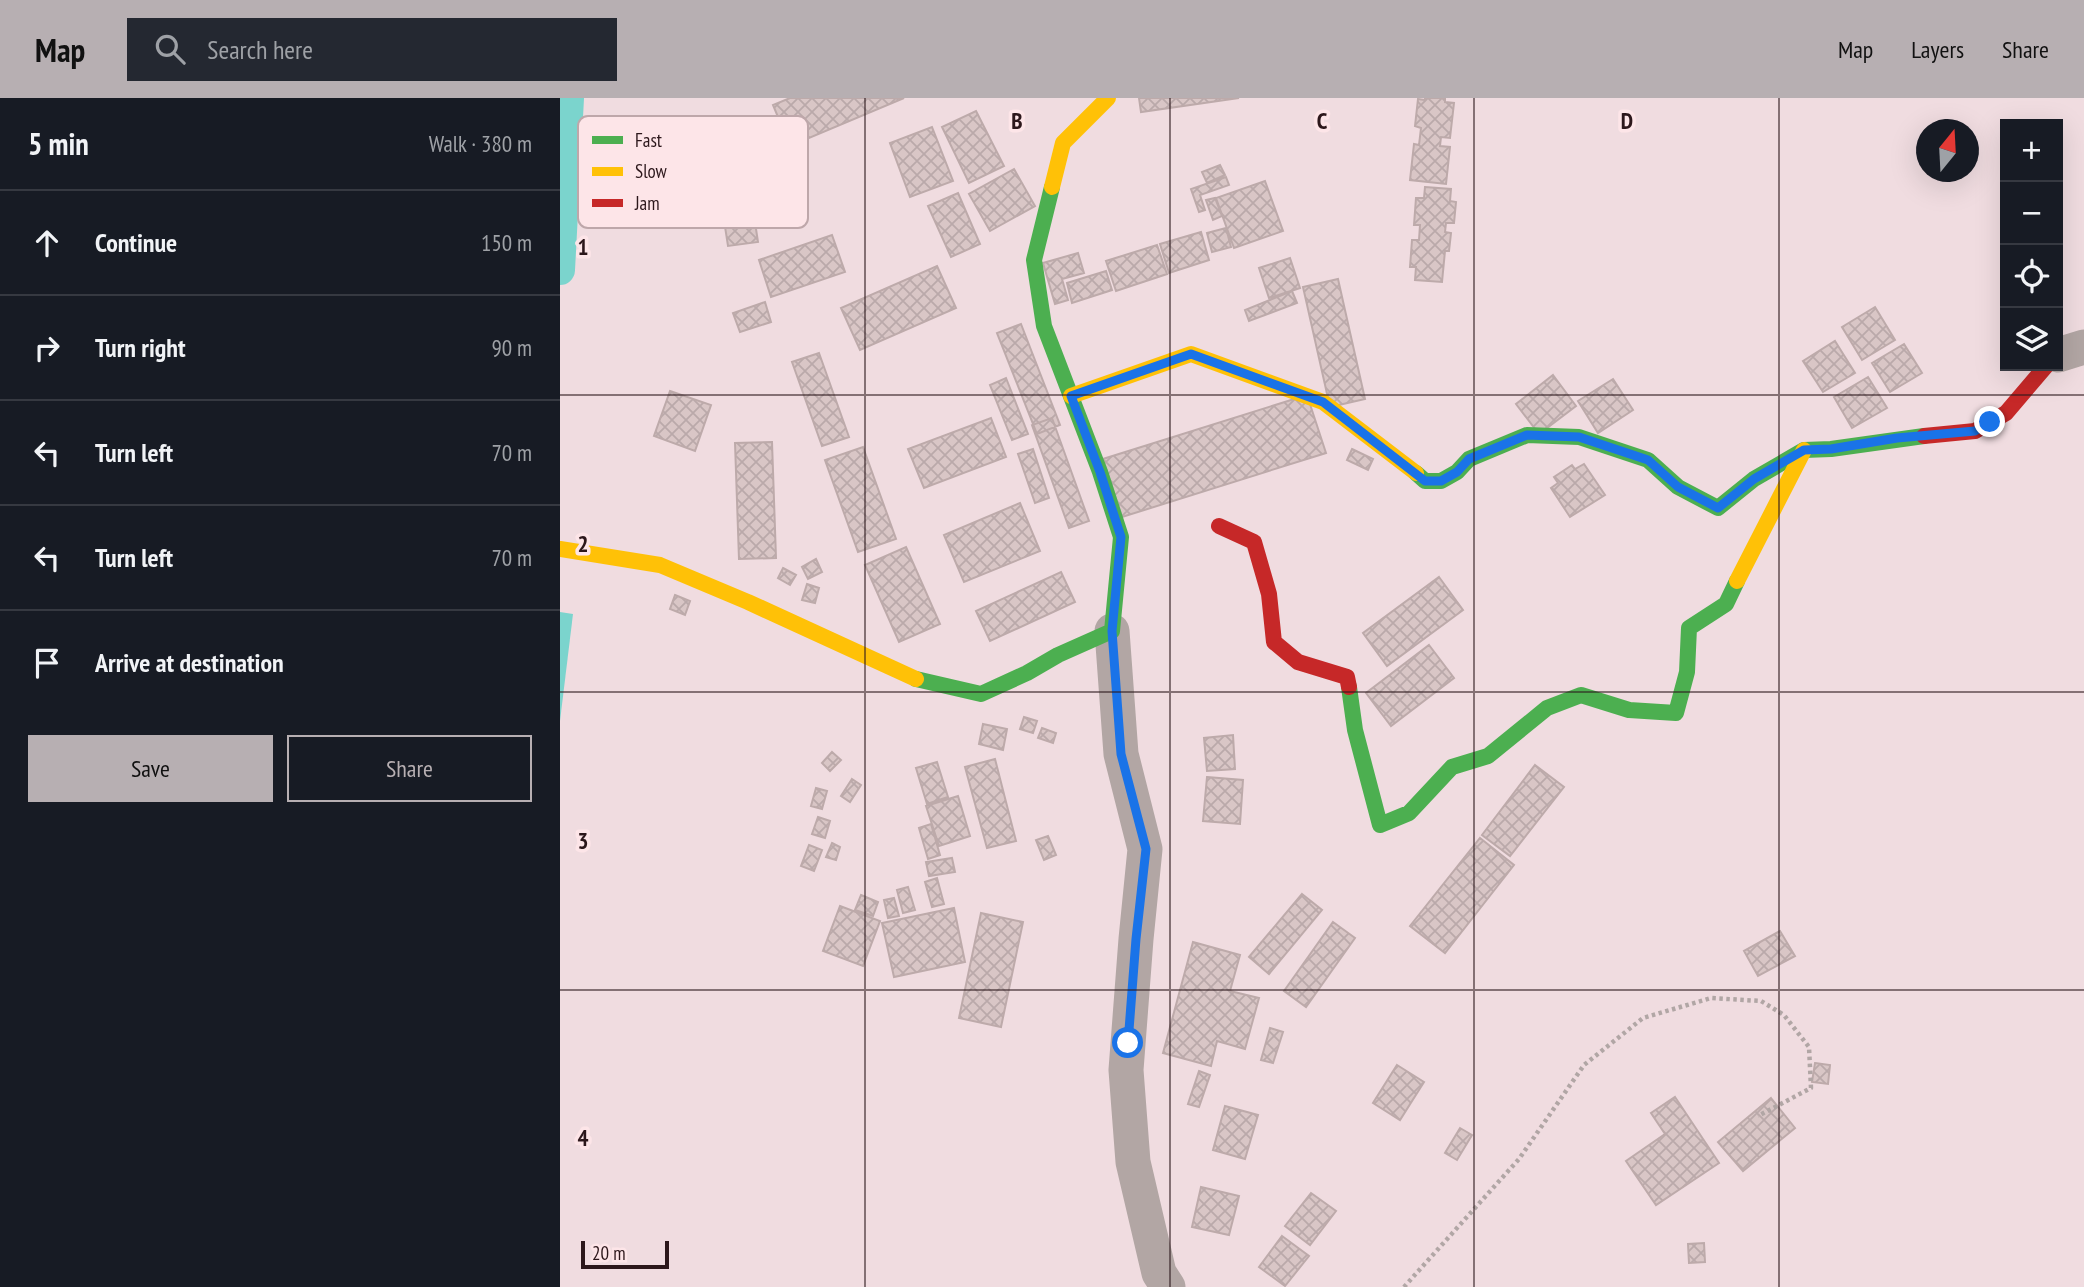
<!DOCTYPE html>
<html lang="en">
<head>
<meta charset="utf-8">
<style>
	body { margin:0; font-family:"PT Sans Narrow",sans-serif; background:#242831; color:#f1f3f6 }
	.controls { position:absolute; right:21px; top:21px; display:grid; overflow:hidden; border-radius:0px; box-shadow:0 7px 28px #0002 }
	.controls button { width:63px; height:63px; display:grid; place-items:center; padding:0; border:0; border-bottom:2px solid #363941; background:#171b24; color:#f1f3f6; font:35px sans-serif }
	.compass { position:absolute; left:1356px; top:21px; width:63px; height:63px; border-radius:50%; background:#171b24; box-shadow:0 7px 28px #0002; rotate:18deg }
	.scale { position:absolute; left:21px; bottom:18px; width:88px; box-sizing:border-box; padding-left:7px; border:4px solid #2c171b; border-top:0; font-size:19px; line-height:24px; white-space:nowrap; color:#2c171b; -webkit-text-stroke:5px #fde5e8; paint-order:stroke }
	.stop { position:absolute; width:21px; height:21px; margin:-16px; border:5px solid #1a73e8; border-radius:50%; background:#fff }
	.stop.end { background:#1a73e8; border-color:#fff; box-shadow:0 2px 7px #0008 }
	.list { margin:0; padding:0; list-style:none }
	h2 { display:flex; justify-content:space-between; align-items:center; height:91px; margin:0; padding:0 28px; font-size:30px }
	h2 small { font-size:23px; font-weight:400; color:#9ea1a6 }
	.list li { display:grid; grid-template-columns:46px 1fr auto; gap:21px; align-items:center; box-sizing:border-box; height:105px; padding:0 28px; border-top:2px solid #363941 }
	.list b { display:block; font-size:26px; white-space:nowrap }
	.list em { font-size:23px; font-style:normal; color:#9ea1a6 }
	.actions { display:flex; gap:14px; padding:21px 28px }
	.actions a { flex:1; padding:16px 0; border:2px solid #b7afb2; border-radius:0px; text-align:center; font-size:24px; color:#b7afb2 }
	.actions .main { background:#b7afb2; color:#111 }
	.icon { flex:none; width:38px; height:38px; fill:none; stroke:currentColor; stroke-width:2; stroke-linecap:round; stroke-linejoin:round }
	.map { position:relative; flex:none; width:1524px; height:1189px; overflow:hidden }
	header { display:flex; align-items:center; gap:42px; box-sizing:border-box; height:98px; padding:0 35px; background:#b7afb2; color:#111 }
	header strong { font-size:33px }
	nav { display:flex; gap:38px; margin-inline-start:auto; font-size:24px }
	.search { width:490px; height:63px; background:#242831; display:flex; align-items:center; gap:18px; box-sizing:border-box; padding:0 24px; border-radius:0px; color:#9ea1a6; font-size:26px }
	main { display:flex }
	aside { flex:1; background:#171b24 }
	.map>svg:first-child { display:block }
</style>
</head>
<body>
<header>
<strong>Map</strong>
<div class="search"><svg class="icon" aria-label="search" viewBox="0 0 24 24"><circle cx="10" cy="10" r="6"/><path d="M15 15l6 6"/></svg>Search here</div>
<nav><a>Map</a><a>Layers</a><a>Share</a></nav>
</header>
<main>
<aside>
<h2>5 min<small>Walk · 380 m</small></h2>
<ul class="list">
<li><svg class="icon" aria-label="ahead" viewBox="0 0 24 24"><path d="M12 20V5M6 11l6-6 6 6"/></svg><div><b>Continue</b></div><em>150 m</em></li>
<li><svg class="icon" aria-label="right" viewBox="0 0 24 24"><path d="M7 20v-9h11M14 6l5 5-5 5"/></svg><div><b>Turn right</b></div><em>90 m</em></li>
<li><svg class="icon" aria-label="left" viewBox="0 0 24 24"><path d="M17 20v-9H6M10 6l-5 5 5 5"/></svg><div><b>Turn left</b></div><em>70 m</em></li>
<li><svg class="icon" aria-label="left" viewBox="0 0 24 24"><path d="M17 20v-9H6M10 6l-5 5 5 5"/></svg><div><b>Turn left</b></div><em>70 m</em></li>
<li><svg class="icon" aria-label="arrive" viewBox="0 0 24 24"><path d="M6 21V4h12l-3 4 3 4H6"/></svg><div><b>Arrive at destination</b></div></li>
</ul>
<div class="actions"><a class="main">Save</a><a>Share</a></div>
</aside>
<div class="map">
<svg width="1524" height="1189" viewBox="0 0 1524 1189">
	<defs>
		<pattern id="building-cross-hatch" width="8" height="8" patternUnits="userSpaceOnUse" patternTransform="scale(1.75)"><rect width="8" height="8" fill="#d9c6c6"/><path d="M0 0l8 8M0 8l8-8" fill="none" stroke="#baa9aa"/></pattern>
	</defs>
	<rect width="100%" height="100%" fill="#f0dce0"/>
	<path fill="#7bd4cd" d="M0,514L13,516L0,623Z"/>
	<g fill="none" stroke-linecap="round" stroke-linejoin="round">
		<path stroke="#7bd4cd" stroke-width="30" d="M0,172L9,0"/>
	</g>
	<path fill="url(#building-cross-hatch)" stroke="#bdaaaa" stroke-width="2" d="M230,0H344L230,48L213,7Z
		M579,0H679L581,14Z
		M865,0H885V4L894,5L890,40L881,39L880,48L890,49L886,86L850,82L854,46L859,47L861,30L855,28L858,1L865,2Z
		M416,13L444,68L409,85L382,29Z
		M372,29L393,83L350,99L330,45Z
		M660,67L665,77L647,85L642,74Z
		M454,71L475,108L430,133L409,96Z
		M187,72L198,144L168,148L157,77Z
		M666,79L669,87L640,97L645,112L639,114L631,91Z
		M705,83L723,133L674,150L656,100Z
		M865,89L891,91L890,103L896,104L894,125H886L885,134L891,135L889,153H885L882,184L855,182L856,169H850L852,142H859L860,127H854L856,100H864Z
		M398,95L420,146L391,159L368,108Z
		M655,100L662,118L653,122L646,102Z
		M666,130L671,149L652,154L647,135Z
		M641,134L649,162L609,175L600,146Z
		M272,137L285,174L211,199L199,162Z
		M597,147L607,176L556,193L546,163Z
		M518,155L524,175L502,181L508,202L495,206L483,165Z
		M730,160L740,190L709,200L699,170Z
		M377,168L396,210L300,252L281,210Z
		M546,173L552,192L512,205L507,185Z
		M778,181L805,301L770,309L743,189Z
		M732,193L737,205L689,223L685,212Z
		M205,204L211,224L180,234L173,215Z
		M1315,209L1335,242L1302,262L1282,229Z
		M461,226L500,327L477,336L437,235Z
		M1275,243L1295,275L1263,294L1243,263Z
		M1344,246L1362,275L1330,294L1312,265Z
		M259,255L289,339L262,348L232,264Z
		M993,277L1016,308L979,336L956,306Z
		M1308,279L1327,310L1292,330L1274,299Z
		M446,280L468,336L452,342L430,287Z
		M1053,281L1073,312L1038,335L1018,303Z
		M110,293L151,307L135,353L94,338Z
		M747,297L766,355L562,419L543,361Z
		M431,320L446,359L364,390L348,351Z
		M492,320L529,423L509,430L472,327Z
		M212,344L216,460L179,461L175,345Z
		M303,349L336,441L298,454L265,362Z
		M473,351L489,400L475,405L458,356Z
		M792,351L813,361L808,372L787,362Z
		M1024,366L1045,397L1010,419L991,390L998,385L994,379L1012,367L1015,371Z
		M460,405L480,453L404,484L384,437Z
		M346,449L380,526L339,544L305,467Z
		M256,461L262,474L248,481L242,469Z
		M223,470L236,477L230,487L218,480Z
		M501,474L515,504L430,543L416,513Z
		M879,479L903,512L827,568L803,535Z
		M247,486L259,490L255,505L242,502Z
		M115,497L130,503L125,517L110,511Z
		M869,547L894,580L831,628L806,595Z
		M464,619L477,623L473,635L460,631Z
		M423,626L447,631L443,652L419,646Z
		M482,630L496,635L493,645L478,640Z
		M673,637L675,671L647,673L644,640Z
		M272,654L281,662L270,673L262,665Z
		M435,661L456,743L427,750L405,669Z
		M377,664L388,699L367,706L356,670Z
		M975,667L1004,689L950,758L922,737Z
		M647,679L683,682L680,726L643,723Z
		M292,681L301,687L290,704L281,698Z
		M256,690L267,693L262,711L251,708Z
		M398,698L410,738L379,748L366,708Z
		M258,719L270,723L265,740L252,736Z
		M371,726L380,757L368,761L359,730Z
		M488,738L496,757L484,762L476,742Z
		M920,740L954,767L885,855L850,828Z
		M272,745L280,749L276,762L266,759Z
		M249,747L262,752L254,773L241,768Z
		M392,760L395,774L369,778L366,764Z
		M377,780L384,806L372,809L365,784Z
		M348,789L355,812L343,815L337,792Z
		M742,796L762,812L709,876L689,859Z
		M301,797L318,804L313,818L295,812Z
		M334,800L339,818L328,820L324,802Z
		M280,808L320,823L303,868L263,853Z
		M394,810L405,864L334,879L322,825Z
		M421,815L463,824L441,929L399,920Z
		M773,824L795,840L746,909L724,893Z
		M1220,833L1235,858L1198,878L1184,853Z
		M633,844L680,857L670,893L699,900L685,951L657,943L651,968L603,955Z
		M710,930L723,934L713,965L701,962Z
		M1255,965L1270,967L1268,986L1252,984Z
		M837,967L864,984L840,1022L813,1005Z
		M639,973L650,977L639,1009L628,1006Z
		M1115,999L1159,1065L1096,1107L1066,1063L1105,1036L1091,1015Z
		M1211,1000L1235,1030L1183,1073L1158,1044Z
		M665,1008L698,1017L685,1061L653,1052Z
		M900,1030L912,1037L897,1062L885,1055Z
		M641,1089L679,1098L669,1137L632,1129Z
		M751,1095L776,1113L750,1147L725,1128Z
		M722,1138L749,1158L725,1188L699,1169Z
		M1144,1145L1145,1164L1129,1165L1128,1146Z"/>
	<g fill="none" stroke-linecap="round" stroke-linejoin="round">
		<path stroke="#b1a6a5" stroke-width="4.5" stroke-dasharray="3.5 3.5" stroke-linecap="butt" d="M844,1189L959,1061L1024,967L1083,920L1151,900L1201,903L1224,917L1249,949L1251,990L1198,1018"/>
		<path stroke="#b2a6a4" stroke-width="35" d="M1498,257L1524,249
			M552,533L561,656L585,751L576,841L566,972L573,1064L599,1175L608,1189"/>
		<path stroke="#4caf50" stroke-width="16" d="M856,375L865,383H881L897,374L909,361L967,337L1019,339L1088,362L1118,389L1158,410L1194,381L1244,352L1271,351L1364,338
			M356,581L421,596L467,575L498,557L552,533L561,439L540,374L484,228L474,162L492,89
			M789,589L795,632L820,727L849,715L892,669L928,658L987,610L1021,597L1069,612L1116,615L1127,574L1129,530L1166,506L1177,483"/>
		<path stroke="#ffc107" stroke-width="16" d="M492,89L503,45L548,0
			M511,298L631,256L763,304L856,375
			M0,451L100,467L188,504L356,581
			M1177,483L1244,352"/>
		<path stroke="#c62828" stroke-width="16" d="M1364,338L1415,333L1446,315L1486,268
			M659,428L694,444L709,496L714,544L738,564L787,579L789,589"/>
	</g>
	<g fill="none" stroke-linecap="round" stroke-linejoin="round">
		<path stroke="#1a73e8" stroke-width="9" d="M568,945L576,841L586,751L561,656L552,533L561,439L540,374L511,298L631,256L763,304L865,383H881L897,374L909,361L967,337L1019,339L1088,362L1118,389L1158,410L1194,381L1244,352L1271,351L1337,340L1415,333L1430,324"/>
	</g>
	<path fill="none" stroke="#2c171b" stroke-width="2" stroke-opacity="0.55" d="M305,0V1189M610,0V1189M914,0V1189M1219,0V1189M0,297H1524M0,594H1524M0,892H1524"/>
	<rect x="18" y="18" width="230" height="112" rx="10" fill="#fde5e8" stroke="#bea7aa" stroke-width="2"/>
	<rect x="32" y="38" width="31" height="8" fill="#4caf50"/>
	<rect x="32" y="69" width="31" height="9" fill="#ffc107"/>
	<rect x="32" y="101" width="31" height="8" fill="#c62828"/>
	<g font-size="19" fill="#2c171b">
		<text x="75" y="49">Fast</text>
		<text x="75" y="80">Slow</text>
		<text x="75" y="112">Jam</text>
	</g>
	<g font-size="23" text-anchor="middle" font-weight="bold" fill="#2c171b" stroke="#fde5e8" stroke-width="7" stroke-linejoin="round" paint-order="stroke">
		<text x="457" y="31">B</text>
		<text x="762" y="31">C</text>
		<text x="1067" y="31">D</text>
		<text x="23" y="157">1</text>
		<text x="23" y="454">2</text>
		<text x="23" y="751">3</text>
		<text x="23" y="1048">4</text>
	</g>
</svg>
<div class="controls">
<button>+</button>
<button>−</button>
<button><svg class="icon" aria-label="locate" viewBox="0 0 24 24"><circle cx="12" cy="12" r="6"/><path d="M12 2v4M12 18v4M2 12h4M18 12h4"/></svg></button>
<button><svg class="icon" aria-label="layers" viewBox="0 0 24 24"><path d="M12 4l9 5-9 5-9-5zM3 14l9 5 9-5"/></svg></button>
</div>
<svg class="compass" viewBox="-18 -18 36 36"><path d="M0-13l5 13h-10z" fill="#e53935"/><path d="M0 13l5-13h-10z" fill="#9ea1a6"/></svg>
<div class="scale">20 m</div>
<div class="stop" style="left:568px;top:945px"></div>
<div class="stop end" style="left:1430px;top:324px"></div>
</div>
</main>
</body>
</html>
